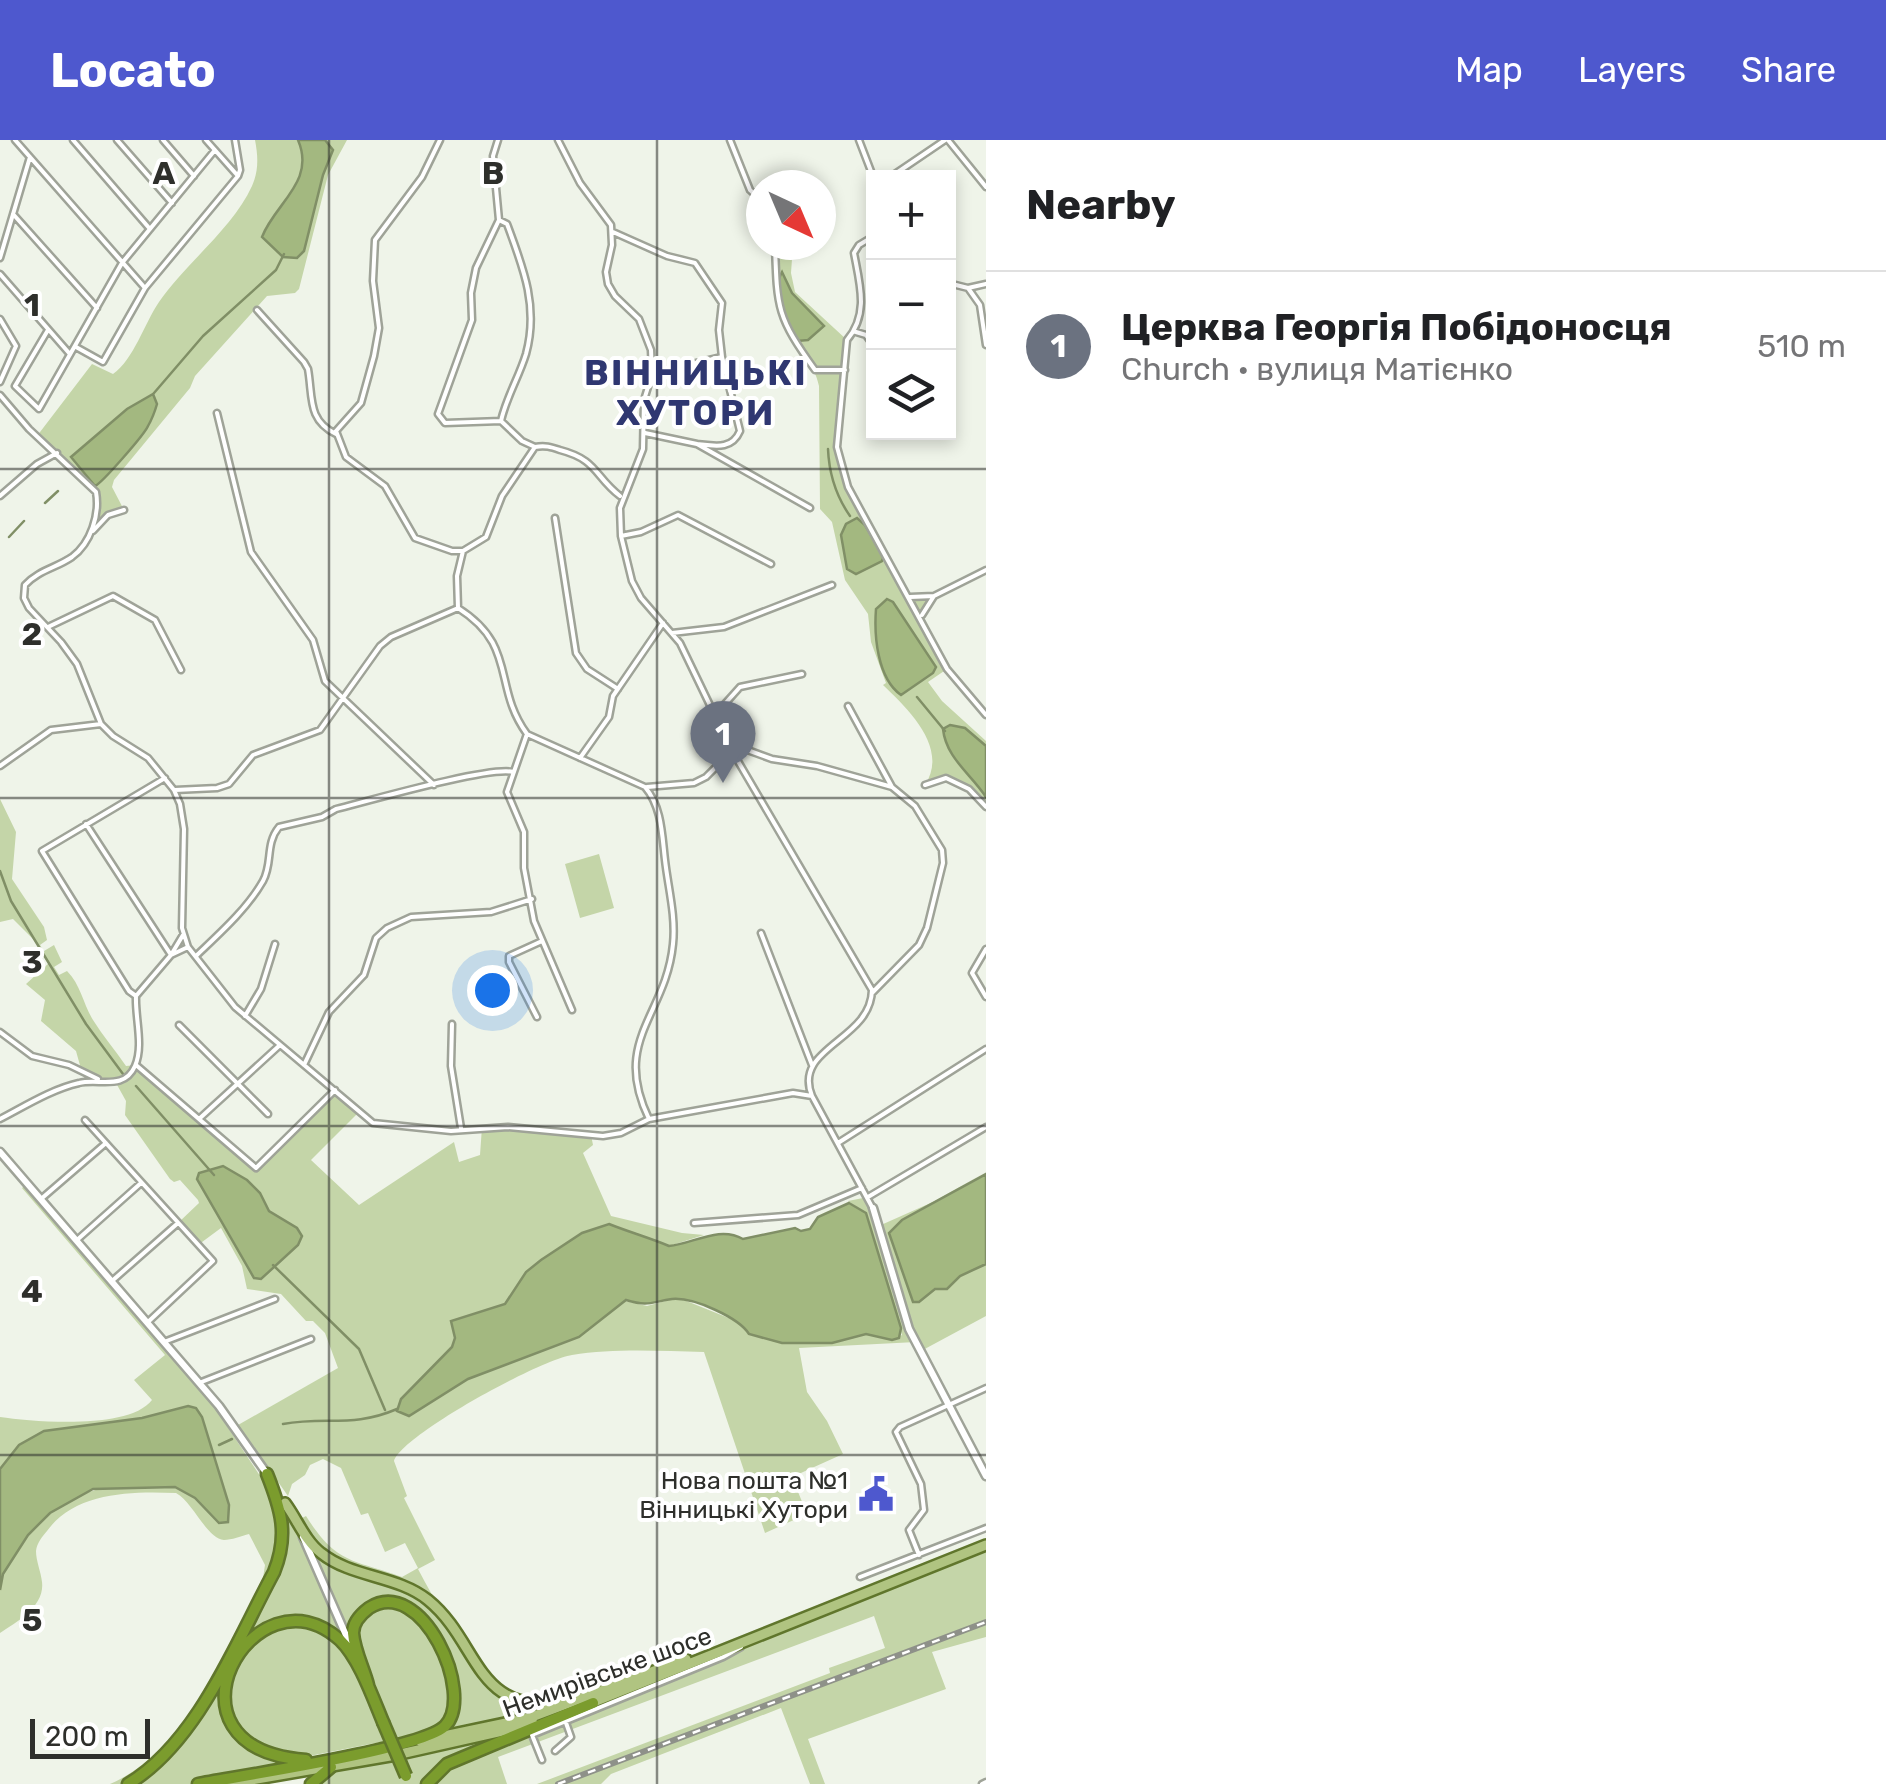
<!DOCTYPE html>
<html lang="en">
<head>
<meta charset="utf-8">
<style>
	body { margin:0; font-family:Rubik,sans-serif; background:#f2f2f2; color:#202124 }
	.controls { position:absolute; right:30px; top:30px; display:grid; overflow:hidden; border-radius:0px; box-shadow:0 5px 15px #0003 }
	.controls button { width:90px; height:90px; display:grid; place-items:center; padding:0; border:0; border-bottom:2px solid #e0e0e0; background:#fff; color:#202124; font:50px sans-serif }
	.compass { position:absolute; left:746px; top:30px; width:90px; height:90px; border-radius:50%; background:#fff; box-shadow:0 5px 15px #0003; rotate:136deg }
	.scale { position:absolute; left:30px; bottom:25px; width:120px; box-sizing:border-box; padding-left:10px; border:5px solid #2e2f2b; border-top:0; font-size:28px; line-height:35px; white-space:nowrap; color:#2e2f2b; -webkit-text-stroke:8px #fff; paint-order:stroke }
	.you { position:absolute; left:492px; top:850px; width:35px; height:35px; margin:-25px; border:8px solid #fff; border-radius:50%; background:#1a73e8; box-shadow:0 0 0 15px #1a73e833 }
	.badge { display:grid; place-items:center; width:65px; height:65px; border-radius:50%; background:#4e58ce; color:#fff; font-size:32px; font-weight:700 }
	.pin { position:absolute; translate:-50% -82px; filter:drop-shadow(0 2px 5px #0008) }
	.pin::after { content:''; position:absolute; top:52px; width:35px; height:30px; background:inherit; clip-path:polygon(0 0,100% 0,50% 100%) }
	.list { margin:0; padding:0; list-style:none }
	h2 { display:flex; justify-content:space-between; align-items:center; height:130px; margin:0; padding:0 40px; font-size:42px }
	h2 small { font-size:32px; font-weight:400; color:#757577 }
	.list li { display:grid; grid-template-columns:65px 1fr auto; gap:30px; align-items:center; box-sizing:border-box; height:150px; padding:0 40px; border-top:2px solid #e0e0e0 }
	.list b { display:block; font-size:38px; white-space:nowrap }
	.list p { margin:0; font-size:32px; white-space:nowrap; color:#757577 }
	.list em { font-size:32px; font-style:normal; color:#757577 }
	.icon { flex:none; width:55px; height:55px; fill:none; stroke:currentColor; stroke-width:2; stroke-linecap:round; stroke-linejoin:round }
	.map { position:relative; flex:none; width:986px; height:1644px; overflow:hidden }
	header { display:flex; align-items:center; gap:60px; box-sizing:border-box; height:140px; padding:0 50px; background:#4e58ce; color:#fff }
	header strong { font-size:48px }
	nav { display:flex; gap:55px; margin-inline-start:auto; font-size:35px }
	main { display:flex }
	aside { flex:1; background:#fff }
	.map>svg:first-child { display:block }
</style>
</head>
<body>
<header>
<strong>Locato</strong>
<nav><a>Map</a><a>Layers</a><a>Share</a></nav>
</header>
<main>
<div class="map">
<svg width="986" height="1644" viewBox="0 0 986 1644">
	<rect width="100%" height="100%" fill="#eff4e9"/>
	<path fill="#c4d5a8" d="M255,0H347L328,35L299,149L295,153L267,156L195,236L190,248L114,340L112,347L124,370L108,375L89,395L97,356L91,345L37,296L92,224L113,234C134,219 144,184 159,162C185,124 233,88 252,46C259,30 258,16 255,0Z
		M775,105H793L791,133L795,152L847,200L837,313L845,340L910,457L934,456L921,477L947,529L928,542L942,561L986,601V667L969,649L946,638L925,645C949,608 909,570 883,545L886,543L871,502L868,474L845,440L832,382L820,369L819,246C814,221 795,206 784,184C773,160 776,131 775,105Z
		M0,659L16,692L12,739L44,787L47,800L40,805L44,811L54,805L62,822L54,827L59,835L67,831C81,845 83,864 93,880C103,896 115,910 126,926L136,925L255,1028L336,949L360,971L311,1020L359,1065L454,1002L459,1022L480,1015L482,987L591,995L593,1005L583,1013L611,1076L682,1093L704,1095L669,1106C650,1098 630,1094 611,1084L582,1093L621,1160L647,1166L673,1159L684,1160L791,1203L866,1194L892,1200L902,1195L866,1073L848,1061L868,1057L905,1168L881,1085L935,1061L986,1032L903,1080L889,1094L913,1162H919L935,1149L944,1150L960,1136L986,1124V1176L921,1211L916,1202L799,1208L807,1252L827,1281L843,1314L792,1337L807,1374L765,1393L704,1212C661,1211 614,1208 572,1215C542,1219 403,1294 394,1321L407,1356L404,1358L435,1420L418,1429C437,1465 493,1569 541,1560C551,1558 561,1551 570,1547L575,1561C529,1575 475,1596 426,1593L274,1623L275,1630L198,1644H110C188,1610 225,1509 263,1438L265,1425L249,1394C242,1396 231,1400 224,1400C207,1399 193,1362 176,1353C131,1351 75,1352 47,1391C42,1397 37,1403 36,1411C36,1421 41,1432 42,1442C45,1466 17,1482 0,1493V1426L23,1396L50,1373L82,1354L106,1347L169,1346L187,1351L198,1361L229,1365L202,1277L198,1270L188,1266L142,1278L44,1291L19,1305L0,1329V1277C35,1282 129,1290 152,1260L134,1240L165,1215L22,1048L28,1043L178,1219L176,1222L215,1268L280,1366L291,1362L300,1379L306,1376C337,1425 353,1419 402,1437L418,1428L405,1403L385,1412L368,1373L361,1375L341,1328L323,1319L310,1325L305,1335L292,1344L288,1356L238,1285L338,1228L325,1193L313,1181H306L281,1154L247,1149L242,1126L221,1088L198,1105L178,1083L199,1063L198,1060L180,1040L174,1042L170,1039L125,975L126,961L116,943L102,941L81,929L76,911L41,881L45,860L26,844L49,823L37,803L13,779L0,782Z
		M599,714L614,768L580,778L565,724Z
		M986,1411V1497L932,1512L946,1549L808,1599L825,1644H810L781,1568L611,1634L601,1644H537L830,1533L829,1528L885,1508L874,1476L498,1617L507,1644H317L332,1630L509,1593L511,1600Z"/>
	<path fill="#a3b880" stroke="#808f66" stroke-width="2.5" d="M298,0H325L333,10L323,35L304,111L297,118L283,117L262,97C275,63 316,42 298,0Z
		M782,132L792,153L824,186L808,200L797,201C785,182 770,153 782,132Z
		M153,254L157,264C155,271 152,279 148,286C144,295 102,343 95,346L71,317L127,269Z
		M857,378L865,385L884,416L882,421L856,434L847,429L841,395L846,384Z
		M887,459L893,462L936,527L933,533L901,555C877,538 874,495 876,469Z
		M950,585L965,588L986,606V657C971,634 946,618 943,589Z
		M223,1026L247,1040L260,1053L269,1071L297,1088L302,1096L298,1105L261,1139L254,1138L197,1039L199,1033Z
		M986,1034V1124L960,1136L947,1149H935L919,1162H913L889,1093L902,1080Z
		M849,1063L866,1073L901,1188L899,1198L892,1200L866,1194L832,1203H782L749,1194C739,1178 694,1157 672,1159C651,1162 649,1167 626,1160L579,1197L468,1239L409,1276L397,1271L401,1259L452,1207L455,1198L451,1181L505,1164L526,1132L541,1120L582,1093L609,1084C629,1092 650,1098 669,1106C693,1104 719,1085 743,1099L795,1088L801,1091L810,1089L818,1077Z
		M188,1266L196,1268L202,1277L229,1365L228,1382L219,1383L195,1358L175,1347L93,1349L50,1373L28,1395L3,1434L0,1450V1329L19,1305L44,1291L142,1278Z"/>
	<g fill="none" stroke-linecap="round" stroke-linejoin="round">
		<path stroke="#808f66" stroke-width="2.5" d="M154,253L203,196L276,130L284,114
			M828,309C829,333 836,356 850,376
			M45,363L58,351
			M9,397L24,381
			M917,557L945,591
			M0,731L11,761L86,884L123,934
			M136,946L214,1035
			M273,1125L359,1209L385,1270
			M283,1284C326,1276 353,1288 397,1269
			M219,1305L232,1299"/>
		<defs>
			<path id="street" d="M15,0L145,148
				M73,0L150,89
				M117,0L172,63
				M163,0L194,36
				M206,0L238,36
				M440,0L422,37L375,100L373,141L379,188L374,216L361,263L336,291L346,317L385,346L415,398L452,411H463L486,397L502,356L535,307C545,305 551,307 560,310C598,320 594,336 620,356
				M498,0L493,16L499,80L476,128L471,153L472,180L438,274L445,283L501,281
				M558,0L580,43L611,85L612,105L606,132L608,144L615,156L639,179L651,210L652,234L644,260L643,309L620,368L621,396L632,441L641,458L680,503L732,611L872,850C871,901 792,907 812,956L872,1067
				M730,0L750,50L761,60
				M859,0L874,39
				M948,0L986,47
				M889,38L945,0
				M13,74L97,168
				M499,80L507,84C523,127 539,167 526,214C519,237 506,258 501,281L522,301L535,307
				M613,92L667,116L695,123L722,163L719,190L722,217L740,291C732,310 715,306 697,304
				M874,96L859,105L854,113C860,145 869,174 847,200L837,307L848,347L947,529L986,575
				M775,105C777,169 777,177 815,230H845
				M0,118L30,17
				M0,134L69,213
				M948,143L968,148L986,144
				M968,148L980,165L986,205
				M257,170L304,222L308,229C313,257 307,280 336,294
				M0,179L16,206L0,242
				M48,190L15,246L39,269L122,123L215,10
				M856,192L866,195L874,206
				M76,207L103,222L145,148L238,36L240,30L235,0
				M654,233L722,217
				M0,255L29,289L96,352C100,374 91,403 72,417C56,428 39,430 25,445L24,458L29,468L61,502L77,524L101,584L113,596L148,618L174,650L180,664L184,689L182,788L188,807L235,867L373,983L451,991L508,987L603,996L621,993L649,979L793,953L812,956
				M217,273L251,412L313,500L325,541L434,645
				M645,293L697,304L810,368
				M0,356L37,324L57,313
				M555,378L576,513L587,529L618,549
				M93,391L108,375L124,370
				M621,396L641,392L678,375L771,424
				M910,457L934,456
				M458,468C518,506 492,546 527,594L645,647C662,667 662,695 665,720C668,747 676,776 673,804C666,876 611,900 649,979
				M458,468L457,436L463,411
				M922,475L934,456L986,430
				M48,487L113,456L155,480L181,530
				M672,493L724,487L832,445
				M848,566L892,647
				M714,576L740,547L802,534
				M527,594L507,652L524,692V728L534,781L572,870
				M580,618L609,577L613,556L663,483
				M0,626L51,590L101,584
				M925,645L946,638L969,649L986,667
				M647,647L694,643L706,637L732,611L742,608L772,619L817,626L892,647L915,666L942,710L943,723L927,788L919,805L872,853
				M175,650L217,648L229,644L253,615L320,590L380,506L391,497L458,468
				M86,684L171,815L188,807
				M761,793L812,925
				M986,809L972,833L986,857
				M197,815C220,793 247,769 263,741C273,723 265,704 279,687L322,677L336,669C368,661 490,626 513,632
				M136,856L129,851L42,711L165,638
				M245,876L261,849L275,804
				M537,877L509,822V816L542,801
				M452,884L451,926L461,988
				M179,885L268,974
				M0,892L32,916L69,925L98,939
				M136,925L256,1028L335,950
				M304,925L329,872L364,835L376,798L387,788L411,777L491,772L532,759
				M0,979C25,966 52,949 79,943C99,938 124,951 135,926C144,906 135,878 136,856L171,815L183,795
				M199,979L280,905
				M85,980L213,1121L148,1182
				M838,1003L986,909
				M868,1057L986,987
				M41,1059L106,1003
				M694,1083L798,1075L862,1048
				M77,1100L141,1043
				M112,1141L178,1083
				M164,1202L275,1159
				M199,1243L311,1199
				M919,1415L909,1390L924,1370L921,1344L896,1292L900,1287L986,1248
				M860,1437L986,1388
				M555,1611L571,1597L565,1580
				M542,1620L532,1595L723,1517L741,1507
				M982,1644L986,1642"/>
			<path id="secondary" d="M0,1012L219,1266L267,1334
				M873,1068L909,1189L986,1336
				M303,1397L352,1509"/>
			<path id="primary" d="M285,1363C297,1379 305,1401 321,1413C352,1438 397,1435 428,1460C481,1503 474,1578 568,1561
				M586,1565L986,1405
				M420,1601L529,1578L686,1519
				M228,1644L396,1615L534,1584"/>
			<path id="highway" d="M306,1620C148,1609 254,1422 340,1500C359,1518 373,1558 383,1582
				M128,1644C198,1602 236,1502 274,1432C289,1395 281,1369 267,1334
				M198,1644C240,1636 422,1609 445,1586C476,1555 422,1434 369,1468C361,1474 353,1483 353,1493C354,1510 364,1529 368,1545
				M311,1644L331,1627
				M427,1644L447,1624L593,1563"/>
		</defs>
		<use href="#street" stroke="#9fa398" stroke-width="9"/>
		<use href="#secondary" stroke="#9fa398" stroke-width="11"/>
		<use href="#primary" stroke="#60762c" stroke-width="14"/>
		<use href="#highway" stroke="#60762c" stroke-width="15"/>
		<use href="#street" stroke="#fff" stroke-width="4"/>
		<use href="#secondary" stroke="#fff" stroke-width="6"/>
		<use href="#primary" stroke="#b0c481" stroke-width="9"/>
		<use href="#highway" stroke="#7b9c2d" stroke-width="10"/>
		<defs>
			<path id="rail" d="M558,1644L986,1482"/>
		</defs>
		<use href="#rail" stroke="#8e9189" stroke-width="6"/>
		<use href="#rail" stroke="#fff" stroke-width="2.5" stroke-dasharray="8" stroke-linecap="butt"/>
		<defs>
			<path id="highway-bridge" d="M383,1582L406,1636"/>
		</defs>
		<use href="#highway-bridge" stroke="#60762c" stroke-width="15" stroke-linecap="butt"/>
		<use href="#highway-bridge" stroke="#7b9c2d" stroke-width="10"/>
	</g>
	<path fill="none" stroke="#2e2f2b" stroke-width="2.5" stroke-opacity="0.55" d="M329,0V1644M657,0V1644M0,329H986M0,658H986M0,986H986M0,1315H986"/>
	<defs>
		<symbol id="civic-bare" viewBox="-9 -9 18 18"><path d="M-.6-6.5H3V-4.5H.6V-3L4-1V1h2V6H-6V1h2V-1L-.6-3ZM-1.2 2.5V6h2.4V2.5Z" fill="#4e58ce" stroke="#fff" stroke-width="2.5" paint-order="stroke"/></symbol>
	</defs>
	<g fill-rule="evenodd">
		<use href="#civic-bare" x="851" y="1329" width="50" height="50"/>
	</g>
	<g text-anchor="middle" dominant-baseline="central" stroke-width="8" stroke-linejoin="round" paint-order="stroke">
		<g font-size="25" fill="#2e2f2b" stroke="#fff" text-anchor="end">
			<text x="848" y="1340">Нова пошта №1<tspan x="848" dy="29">Вінницькі Хутори</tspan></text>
		</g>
		<g font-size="25" fill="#2e2f2b" stroke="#fff">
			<text transform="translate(607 1532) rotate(-20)">Немирівське шосе</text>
		</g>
		<g font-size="35" font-weight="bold" letter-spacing="2.5" fill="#2f3771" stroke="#fff">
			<text x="696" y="233">ВІННИЦЬКІ<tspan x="696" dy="40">ХУТОРИ</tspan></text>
		</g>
	</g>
	<g font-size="32" text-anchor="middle" font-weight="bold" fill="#2e2f2b" stroke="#fff" stroke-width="8" stroke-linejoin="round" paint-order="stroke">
		<text x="164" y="44">A</text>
		<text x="493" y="44">B</text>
		<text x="32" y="176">1</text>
		<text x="32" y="505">2</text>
		<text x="32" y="833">3</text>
		<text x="32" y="1162">4</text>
		<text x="32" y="1491">5</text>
	</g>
</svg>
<div class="controls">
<button>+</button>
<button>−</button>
<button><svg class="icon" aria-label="layers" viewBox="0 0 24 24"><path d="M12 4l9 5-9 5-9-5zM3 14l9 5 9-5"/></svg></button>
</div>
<svg class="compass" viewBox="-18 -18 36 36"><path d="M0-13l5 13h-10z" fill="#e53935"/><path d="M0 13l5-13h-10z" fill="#757577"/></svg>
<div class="scale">200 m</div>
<div class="you"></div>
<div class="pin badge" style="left:723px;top:643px;background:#6b7280">1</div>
</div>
<aside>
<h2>Nearby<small></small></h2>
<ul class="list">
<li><span class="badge" style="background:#6b7280">1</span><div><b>Церква Георгія Побідоносця</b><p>Church · вулиця Матієнко</p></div><em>510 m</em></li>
</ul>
</aside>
</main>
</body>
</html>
